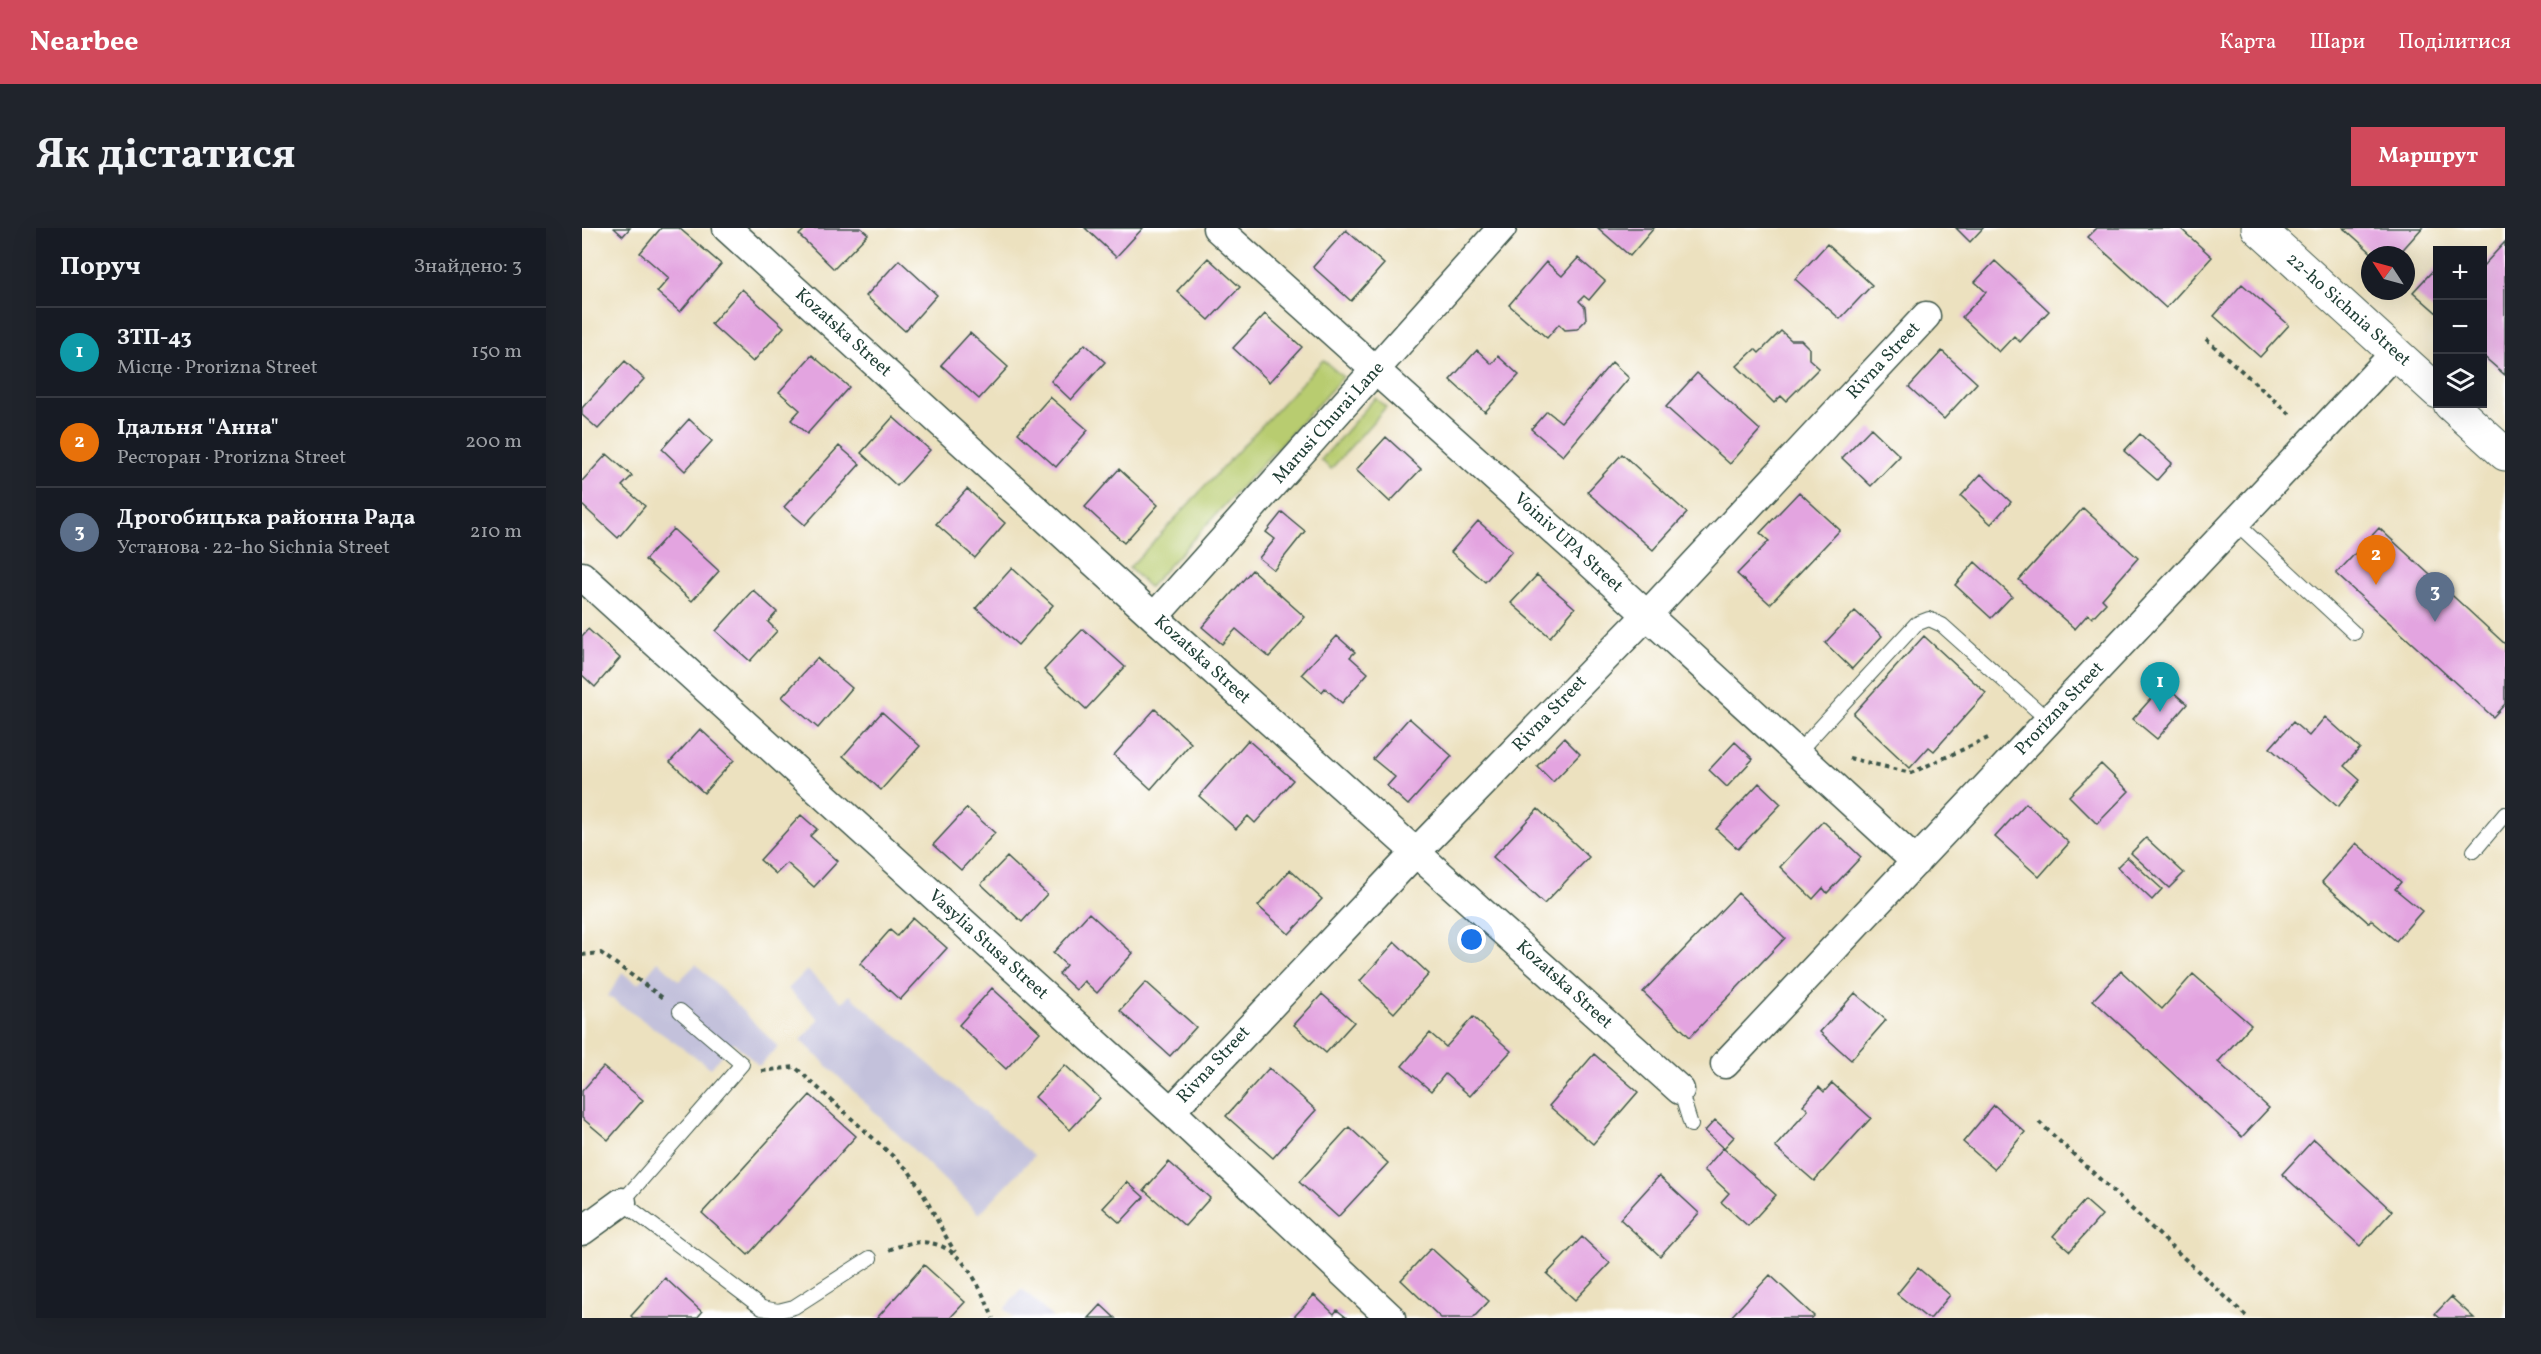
<!DOCTYPE html>
<html lang="uk">
<head>
<meta charset="utf-8">
<style>
	body { margin:0; font-family:Vollkorn,serif; background:#20242c; color:#f1f3f6 }
	.controls { position:absolute; right:18px; top:18px; display:grid; overflow:hidden; border-radius:0px; box-shadow:0 6px 24px #0002 }
	.controls button { width:54px; height:54px; display:grid; place-items:center; padding:0; border:0; border-bottom:2px solid #363941; background:#171b24; color:#f1f3f6; font:30px sans-serif }
	.compass { position:absolute; left:1779px; top:18px; width:54px; height:54px; border-radius:50%; background:#171b24; box-shadow:0 6px 24px #0002; rotate:306deg }
	.you { position:absolute; left:890px; top:712px; width:21px; height:21px; margin:-15px; border:4px solid #fff; border-radius:50%; background:#1a73e8; box-shadow:0 0 0 9px #1a73e833 }
	.badge { display:grid; place-items:center; width:39px; height:39px; border-radius:50%; background:#d1495b; color:#fff; font-size:20px; font-weight:700 }
	.pin { position:absolute; translate:-50% -50px; filter:drop-shadow(0 2px 3px #0008) }
	.pin::after { content:''; position:absolute; top:32px; width:21px; height:18px; background:inherit; clip-path:polygon(0 0,100% 0,50% 100%) }
	.list { margin:0; padding:0; list-style:none }
	h2 { display:flex; justify-content:space-between; align-items:center; height:78px; margin:0; padding:0 24px; font-size:26px }
	h2 small { font-size:20px; font-weight:400; color:#9ea1a6 }
	.list li { display:grid; grid-template-columns:39px 1fr auto; gap:18px; align-items:center; box-sizing:border-box; height:90px; padding:0 24px; border-top:2px solid #363941 }
	.list b { display:block; font-size:22px; white-space:nowrap }
	.list p { margin:0; font-size:20px; white-space:nowrap; color:#9ea1a6 }
	.list em { font-size:20px; font-style:normal; color:#9ea1a6 }
	.icon { flex:none; width:33px; height:33px; fill:none; stroke:currentColor; stroke-width:2; stroke-linecap:round; stroke-linejoin:round }
	.map { position:relative; flex:none; width:1923px; height:1090px; overflow:hidden; border-radius:0px }
	header { display:flex; align-items:center; gap:36px; box-sizing:border-box; height:84px; padding:0 30px; background:#d1495b; color:#fff }
	header strong { font-size:28px }
	nav { display:flex; gap:33px; margin-inline-start:auto; font-size:21px }
	.intro { display:flex; align-items:center; justify-content:space-between; box-sizing:border-box; height:144px; padding:0 36px }
	h1 { margin:0; font-size:42px }
	.button { padding:15px 27px; border-radius:0px; background:#d1495b; color:#fff; font-size:21px; font-weight:700 }
	main { display:flex; gap:36px; padding:0 36px }
	aside { flex:1; background:#171b24; border-radius:0px; box-shadow:0 6px 24px #0002 }
	.map>svg:first-child { display:block }
</style>
</head>
<body>
<header>
<strong>Nearbee</strong>
<nav><a>Карта</a><a>Шари</a><a>Поділитися</a></nav>
</header>
<div class="intro"><h1>Як дістатися</h1><a class="button">Маршрут</a></div>
<main>
<aside>
<h2>Поруч<small>Знайдено: 3</small></h2>
<ul class="list">
<li><span class="badge" style="background:#0f9aa8">1</span><div><b>ЗТП-43</b><p>Місце · Prorizna Street</p></div><em>150 m</em></li>
<li><span class="badge" style="background:#e8710a">2</span><div><b>Ідальня &quot;Анна&quot;</b><p>Ресторан · Prorizna Street</p></div><em>200 m</em></li>
<li><span class="badge" style="background:#5c6f8a">3</span><div><b>Дрогобицька районна Рада</b><p>Установа · 22-ho Sichnia Street</p></div><em>210 m</em></li>
</ul>
</aside>
<div class="map">
<svg width="1923" height="1090" viewBox="0 0 1923 1090">
	<rect width="100%" height="100%" fill="#fff"/>
	<filter id="ink" filterUnits="userSpaceOnUse"><feTurbulence type="fractalNoise" baseFrequency=".0167" numOctaves="2"/><feDisplacementMap in="SourceGraphic" scale="12" xChannelSelector="R" yChannelSelector="G"/><feConvolveMatrix kernelMatrix="1 2 1 2 8 2 1 2 1" color-interpolation-filters="sRGB"/></filter>
	<filter id="wash" filterUnits="userSpaceOnUse"><feTurbulence type="fractalNoise" baseFrequency=".008" numOctaves="4" result="noise"/><feDisplacementMap in="SourceGraphic" scale="24" xChannelSelector="R" yChannelSelector="G"/><feGaussianBlur stdDeviation="1.35" result="paint"/><feColorMatrix in="noise" values="0 0 0 0 0 0 0 0 0 0 0 0 0 0 0 0 0 1.4 0 .05"/><feComposite in="paint" operator="in"/></filter>
	<g filter="url(#wash)">
		<rect width="100%" height="100%" fill="#ece1bf"/>
		<path fill="#c3c1db" d="M76,733L97,753L114,736L196,819L177,838L151,814L129,840L26,768L40,745L57,756Z
			M225,742L260,774L268,767L452,928L397,986L219,812L237,791L206,761Z
			M440,1061L471,1090H432L422,1081Z"/>
		<path fill="#b8cc6f" stroke="#6c8452" stroke-width="1.5" d="M741,132L761,149L567,359L547,340Z
			M793,170L804,179L749,241L739,232Z"/>
		<g id="blocks">
			<path fill="#e3a4e0" d="M32,0H48L41,8Z
				M79,0H97L139,36L98,84L75,64L87,50L58,25Z
				M224,0H279L286,6L252,41L217,7Z
				M503,0H561L534,29Z
				M1016,0H1072L1048,28Z
				M1374,0H1401L1388,14Z
				M1515,0H1598L1630,29L1584,80L1506,9Z
				M1762,0H1840L1816,27H1792Z
				M764,2L802,36L769,73L731,39Z
				M1923,14V147L1900,127V39Z
				M1245,16L1290,57L1258,91L1213,51Z
				M626,30L658,59L627,92L595,63Z
				M996,30L1023,53L1007,72L1002,68L997,73L1003,79L1004,92L995,101L983,102L977,96L965,110L927,77L964,34L980,48Z
				M317,32L355,67L323,103L284,68Z
				M1413,33L1467,83L1438,114L1432,108L1417,124L1380,89L1404,64L1393,54Z
				M1856,37V86L1831,64Z
				M1660,56L1707,97L1678,129L1632,88Z
				M160,61L202,99L171,134L129,96Z
				M683,86L720,119L688,154L651,120Z
				M1199,103L1209,112H1219L1227,120V131L1237,140L1204,173L1199,168L1192,175L1155,138L1173,121L1177,125Z
				M388,105L426,139L397,171L359,137Z
				M503,116L523,134L489,172L469,153Z
				M895,122L910,136L916,128L937,147L903,184L868,152Z
				M1360,123L1395,155L1362,191L1327,159Z
				M230,127L267,159L225,206L209,192L218,182L197,164Z
				M43,133L62,151L16,201L0,187V180Z
				M1030,134L1047,150L981,228L949,201L965,183L979,194Z
				M1115,145L1178,202L1148,236L1084,179Z
				M468,169L506,202L474,239L436,205Z
				M311,189L348,222L315,258L279,225Z
				M107,191L130,213L103,243L80,221Z
				M1289,200L1318,228L1289,258L1260,230Z
				M1558,206L1590,235L1575,252L1542,223Z
				M804,209L839,241L808,274L774,242Z
				M257,218L278,236L223,297L202,279Z
				M25,226L50,248L40,258L63,278L36,310L0,277V253Z
				M1040,226L1105,285L1071,322L1005,264Z
				M537,241L576,277L542,315L503,279Z
				M1399,246L1429,274L1409,296L1379,268Z
				M385,261L423,295L393,330L354,296Z
				M1217,264L1258,302L1188,376L1155,346L1187,313L1178,305Z
				M1501,280L1556,330L1520,371L1524,375L1510,390L1506,386L1493,401L1437,352Z
				M700,284L723,303L692,342L677,330L693,311L684,304Z
				M896,293L930,323L903,354L869,324Z
				M1797,300L1923,416V476L1911,489L1754,346Z
				M91,301L137,343L110,373L63,332Z
				M1393,334L1430,368L1409,390L1373,357Z
				M430,340L471,377L436,417L394,380Z
				M670,342L723,389L687,429L654,401L640,416L620,399Z
				M955,347L993,380L968,409L929,375Z
				M171,362L195,384L186,394L195,403L168,433L134,403Z
				M1273,383L1300,408L1270,441L1243,415Z
				M6,401L38,430L13,459L0,447V408Z
				M501,401L543,439L504,481L462,442Z
				M755,408L773,424L768,429L786,445L760,475L743,460L740,464L720,446Z
				M1342,408L1404,465L1352,523L1347,519L1328,540L1271,486Z
				M235,430L270,460L236,500L200,469Z
				M1582,456L1605,476L1575,511L1551,491Z
				M573,481L609,515L569,561L532,527Z
				M300,484L338,518L299,562L261,528Z
				M1743,489L1778,520L1762,538L1778,552L1756,579L1688,520L1711,494L1727,508Z
				M827,490L870,528L826,577L805,558L813,549L791,531Z
				M118,501L152,532L122,565L88,534Z
				M982,510L998,526L971,554L955,538Z
				M666,512L711,552L673,595L666,588L654,601L617,568Z
				M1153,514L1171,531L1145,559L1127,542Z
				M1519,536L1547,563L1515,596L1487,568Z
				M1177,555L1199,576L1156,621L1134,601Z
				M1444,575L1487,615L1457,649L1413,609Z
				M385,580L413,605L379,642L351,617Z
				M956,581L1007,629L962,676L911,629Z
				M219,587L235,601L228,608L256,633L232,659L205,635L194,646L178,632Z
				M1241,593L1279,629L1245,665L1241,660L1231,671L1198,639Z
				M1564,610L1602,645L1587,660L1549,625Z
				M1774,615L1819,654L1813,661L1840,683L1814,713L1789,692L1787,695L1740,654Z
				M425,629L465,666L440,694L399,656Z
				M1545,629L1580,661L1570,672L1535,639Z
				M708,642L740,671L707,706L676,678Z
				M1156,665L1203,710L1108,809L1061,764Z
				M507,685L551,725L515,765L502,753L494,762L477,746L484,737L471,725Z
				M331,690L365,720L318,772L278,736L308,702L315,708Z
				M813,714L847,746L812,785L778,753Z
				M1539,743L1580,781L1611,746L1669,797L1636,834L1687,880L1660,909L1511,772Z
				M564,754L614,799L588,828L538,783Z
				M410,760L458,804L424,841L377,797Z
				M1273,765L1304,792L1269,832L1238,804Z
				M740,766L772,794L744,825L712,797Z
				M891,789L929,823L888,868L863,846L849,863L820,838L848,805L864,819Z
				M1012,826L1056,864L1011,916L967,878Z
				M483,837L518,870L488,902L453,869Z
				M21,839L61,872L26,912L0,890V863Z
				M687,840L734,882L691,930L644,888Z
				M1250,855L1289,890L1232,953L1193,919L1226,882L1221,877L1237,859L1242,864Z
				M228,867L274,908L166,1027L120,985Z
				M1412,877L1443,904L1412,941L1381,914Z
				M1133,892L1152,909L1142,920L1123,903Z
				M767,899L806,935L756,989L717,954Z
				M1732,911L1810,983L1778,1018L1700,946Z
				M1141,920L1194,967L1166,998L1139,974L1147,965L1122,942Z
				M587,934L628,970L603,998L562,962Z
				M1077,948L1117,985L1078,1028L1038,991Z
				M545,954L562,969L538,995L521,980Z
				M1503,972L1520,987L1488,1023L1471,1008Z
				M1000,1009L1028,1035L993,1072L965,1046Z
				M849,1020L907,1073L891,1090H859L819,1052Z
				M342,1037L383,1074L368,1090H295Z
				M1336,1040L1368,1067L1349,1090H1345L1315,1066Z
				M1188,1047L1232,1088L1230,1090H1148Z
				M83,1050L120,1084L115,1090H51L49,1088Z
				M732,1067L752,1086L755,1082L765,1090H711Z
				M1869,1069L1892,1090H1858L1853,1086Z
				M519,1077L533,1090H507Z"/>
		</g>
	</g>
	<g filter="url(#ink)">
		<use href="#blocks" fill-opacity="0" stroke="#3e5649" stroke-width="1.5"/>
		<g fill="none" stroke-linecap="round" stroke-linejoin="round">
			<defs>
				<path id="service" d="M1654,295L1772,405
					M1216,524L1334,396L1347,391L1360,397L1467,493
					M1892,623L1923,586
					M98,783L160,836L40,974L180,1080L196,1083L212,1079L288,1030
					M1098,862L1109,897"/>
				<path id="minor" d="M145,0L572,389L1098,862
					M635,0L1006,333L1334,634
					M0,348L589,883L809,1090
					M572,389L920,0
					M1143,836L1813,125
					M589,883L834,624L1065,387L1344,88
					M0,1003L40,974"/>
				<path id="tertiary" d="M1676,0L1856,164
					M1868,176L1923,226"/>
			</defs>
			<use href="#service" stroke="#3e5649" stroke-width="16"/>
			<use href="#minor" stroke="#3e5649" stroke-width="31"/>
			<use href="#tertiary" stroke="#3e5649" stroke-width="35"/>
			<path stroke="#3e5649" stroke-width="4" stroke-dasharray="4.5 4.5" stroke-linecap="butt" d="M1624,111L1711,189
				M1267,530L1329,545L1406,510
				M0,727L19,725L81,770
				M180,843L213,839L326,942C344,967 356,997 373,1024
				M1457,894L1666,1090
				M307,1022C367,996 391,1040 411,1090"/>
			<use href="#service" stroke="#fff" stroke-width="14"/>
			<use href="#minor" stroke="#fff" stroke-width="28"/>
			<use href="#tertiary" stroke="#fff" stroke-width="33"/>
		</g>
	</g>
	<g text-anchor="middle" dominant-baseline="central" stroke-width="4.5" stroke-linejoin="round" paint-order="stroke">
		<g font-size="18" fill="#1f3d34" stroke="#fff">
			<text transform="translate(1766 82) rotate(42)">22-ho Sichnia Street</text>
			<text transform="translate(261 105) rotate(42)">Kozatska Street</text>
			<text transform="translate(1302 133) rotate(-47)">Rivna Street</text>
			<text transform="translate(747 195) rotate(-48)">Marusi Churai Lane</text>
			<text transform="translate(986 315) rotate(42)">Voiniv UPA Street</text>
			<text transform="translate(620 432) rotate(42)">Kozatska Street</text>
			<text transform="translate(1478 481) rotate(-47)">Prorizna Street</text>
			<text transform="translate(968 486) rotate(-46)">Rivna Street</text>
			<text transform="translate(406 717) rotate(42)">Vasylia Stusa Street</text>
			<text transform="translate(982 757) rotate(42)">Kozatska Street</text>
			<text transform="translate(632 837) rotate(-47)">Rivna Street</text>
		</g>
	</g>
</svg>
<div class="controls">
<button>+</button>
<button>−</button>
<button><svg class="icon" aria-label="layers" viewBox="0 0 24 24"><path d="M12 4l9 5-9 5-9-5zM3 14l9 5 9-5"/></svg></button>
</div>
<svg class="compass" viewBox="-18 -18 36 36"><path d="M0-13l5 13h-10z" fill="#e53935"/><path d="M0 13l5-13h-10z" fill="#9ea1a6"/></svg>
<div class="you"></div>
<div class="pin badge" style="left:1578px;top:484px;background:#0f9aa8">1</div>
<div class="pin badge" style="left:1794px;top:357px;background:#e8710a">2</div>
<div class="pin badge" style="left:1853px;top:394px;background:#5c6f8a">3</div>
</div>
</main>
</body>
</html>
